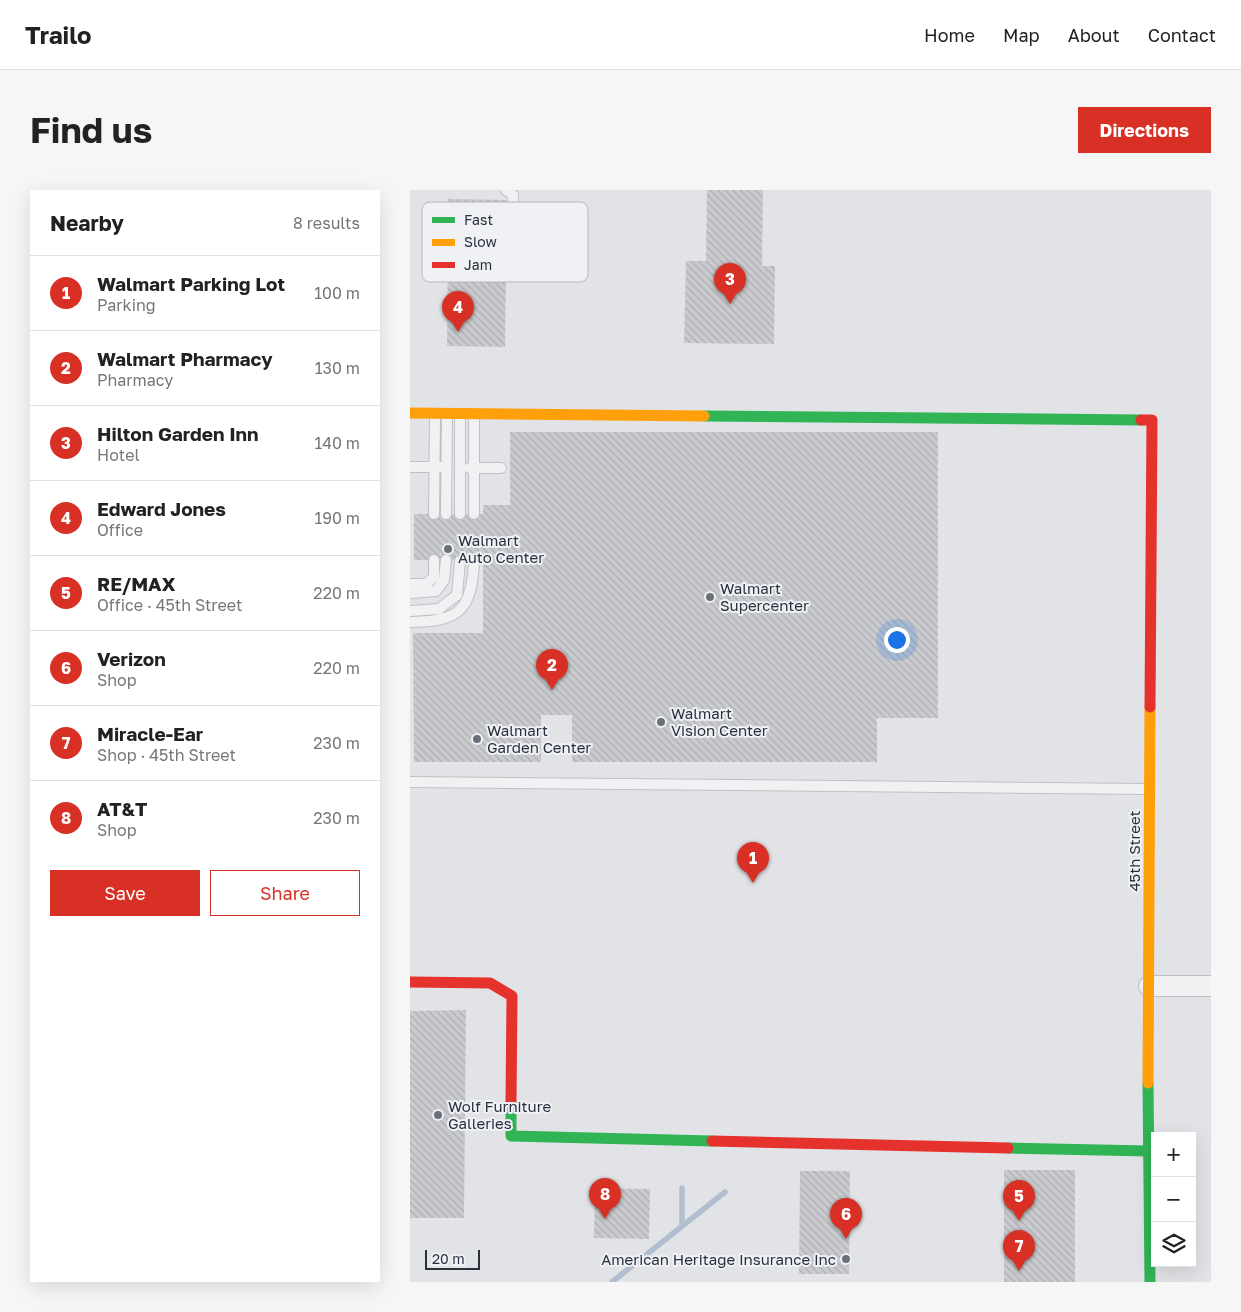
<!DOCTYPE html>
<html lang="en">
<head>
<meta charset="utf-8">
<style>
	body { margin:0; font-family:"Golos Text",sans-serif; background:#f6f6f6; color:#222 }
	.controls { position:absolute; right:15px; bottom:15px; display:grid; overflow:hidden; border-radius:0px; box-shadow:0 5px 20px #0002 }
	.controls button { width:45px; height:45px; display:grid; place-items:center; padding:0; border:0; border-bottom:1px solid #e0e0e0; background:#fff; color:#222; font:25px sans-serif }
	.scale { position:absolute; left:15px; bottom:12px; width:55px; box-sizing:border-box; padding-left:5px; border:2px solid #29303e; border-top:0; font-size:14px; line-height:18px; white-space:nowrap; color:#29303e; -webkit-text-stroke:4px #eff1f5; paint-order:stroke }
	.you { position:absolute; left:486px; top:449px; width:18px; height:18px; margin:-12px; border:4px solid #fff; border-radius:50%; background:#1a73e8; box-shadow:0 0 0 8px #1a73e833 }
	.badge { display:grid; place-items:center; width:32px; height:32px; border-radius:50%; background:#d93025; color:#fff; font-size:16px; font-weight:700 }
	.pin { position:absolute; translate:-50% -41px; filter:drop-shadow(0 1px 2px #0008) }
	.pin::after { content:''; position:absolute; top:26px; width:18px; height:15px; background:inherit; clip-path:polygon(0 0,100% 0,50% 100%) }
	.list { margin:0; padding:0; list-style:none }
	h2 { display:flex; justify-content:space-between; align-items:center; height:65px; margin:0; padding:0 20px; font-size:21px }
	h2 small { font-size:16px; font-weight:400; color:#767676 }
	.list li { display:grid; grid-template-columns:32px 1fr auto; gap:15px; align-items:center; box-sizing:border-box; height:75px; padding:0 20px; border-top:1px solid #e0e0e0 }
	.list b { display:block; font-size:19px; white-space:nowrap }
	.list p { margin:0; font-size:16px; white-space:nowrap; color:#767676 }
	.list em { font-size:16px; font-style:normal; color:#767676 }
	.actions { display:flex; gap:10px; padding:15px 20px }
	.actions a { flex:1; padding:11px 0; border:1px solid #d93025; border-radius:0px; text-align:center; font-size:18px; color:#d93025 }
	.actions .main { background:#d93025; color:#fff }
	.icon { flex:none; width:28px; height:28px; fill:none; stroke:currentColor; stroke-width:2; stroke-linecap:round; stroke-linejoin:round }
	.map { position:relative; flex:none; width:801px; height:1092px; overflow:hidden; border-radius:0px }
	header { display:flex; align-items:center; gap:30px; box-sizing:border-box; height:70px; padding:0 25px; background:#fff; border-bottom:1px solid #e0e0e0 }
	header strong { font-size:24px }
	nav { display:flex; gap:28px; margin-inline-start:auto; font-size:18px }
	.intro { display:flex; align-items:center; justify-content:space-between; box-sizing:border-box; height:120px; padding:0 30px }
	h1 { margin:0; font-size:35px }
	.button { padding:12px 22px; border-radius:0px; background:#d93025; color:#fff; font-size:18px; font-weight:700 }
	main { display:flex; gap:30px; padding:0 30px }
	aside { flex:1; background:#fff; border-radius:0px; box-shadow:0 5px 20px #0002 }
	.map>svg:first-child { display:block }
</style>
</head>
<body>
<header>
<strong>Trailo</strong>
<nav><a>Home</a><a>Map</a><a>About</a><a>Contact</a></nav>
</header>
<div class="intro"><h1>Find us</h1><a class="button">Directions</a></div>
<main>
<aside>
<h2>Nearby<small>8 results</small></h2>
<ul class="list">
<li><span class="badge">1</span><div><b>Walmart Parking Lot</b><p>Parking</p></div><em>100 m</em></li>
<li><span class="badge">2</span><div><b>Walmart Pharmacy</b><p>Pharmacy</p></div><em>130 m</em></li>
<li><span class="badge">3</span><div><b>Hilton Garden Inn</b><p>Hotel</p></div><em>140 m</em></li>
<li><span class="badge">4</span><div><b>Edward Jones</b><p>Office</p></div><em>190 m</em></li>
<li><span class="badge">5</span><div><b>RE/MAX</b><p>Office · 45th Street</p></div><em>220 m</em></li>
<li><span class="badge">6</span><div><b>Verizon</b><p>Shop</p></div><em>220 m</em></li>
<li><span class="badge">7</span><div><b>Miracle-Ear</b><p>Shop · 45th Street</p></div><em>230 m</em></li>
<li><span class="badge">8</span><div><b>AT&amp;T</b><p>Shop</p></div><em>230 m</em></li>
</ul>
<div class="actions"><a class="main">Save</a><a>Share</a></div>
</aside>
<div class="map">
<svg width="801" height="1092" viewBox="0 0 801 1092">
	<defs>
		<pattern id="building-back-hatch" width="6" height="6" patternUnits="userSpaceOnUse" patternTransform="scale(1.25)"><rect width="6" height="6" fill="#cacbce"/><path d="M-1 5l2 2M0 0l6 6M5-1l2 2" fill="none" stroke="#aeafb2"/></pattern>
	</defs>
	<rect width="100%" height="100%" fill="#e2e3e6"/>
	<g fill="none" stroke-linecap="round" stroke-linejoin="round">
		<path stroke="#b1bed0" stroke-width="5.5" d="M272,998V1036
			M202,1092L315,1002"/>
	</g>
	<path fill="url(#building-back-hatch)" d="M297,0H353L352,76H365L364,154L274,153L276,71H296Z
		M38,9L97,10L95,157L37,156Z
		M100,242H528V528H467V572H162V525H131V572H4L3,443H73V371L4,370V324H73V315H100Z
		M56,820L54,1028H0V821Z
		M594,980H665V1092H594Z
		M390,981H440L439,1084H389Z
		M185,998L240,999L239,1049L184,1048Z"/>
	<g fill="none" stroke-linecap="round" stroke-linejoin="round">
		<defs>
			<path id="lane" d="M96,0L103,5L101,76H123
				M0,277H30
				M59,278H91
				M24,324L25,225
				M36,324L37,225
				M50,324V225
				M64,324V225
				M0,394H16L24,387V370
				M0,403L26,401L34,390L36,370
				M0,421L29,419L47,405L50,371
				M0,432C49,432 62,420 64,371
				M0,592L738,599"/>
			<path id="street" d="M739,796H801"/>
		</defs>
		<use href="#lane" stroke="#c0c1c4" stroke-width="12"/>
		<use href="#street" stroke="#c0c1c4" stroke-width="22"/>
		<use href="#lane" stroke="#f0f1f3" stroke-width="10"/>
		<use href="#street" stroke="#f0f1f3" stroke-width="20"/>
		<path stroke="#30b455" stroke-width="11" d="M294,226L731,230
			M738,893L740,1092
			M101,913V946L302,951
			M598,958L738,961"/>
		<path stroke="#ff9f0a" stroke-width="11" d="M0,223L294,226
			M738,893L740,517"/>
		<path stroke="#e5322d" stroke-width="11" d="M731,230H742L740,517
			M0,792L80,793L102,806L101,913
			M302,951L598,958"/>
	</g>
	<g fill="#6a6f79" stroke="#eff1f5" stroke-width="2">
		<circle cx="38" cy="359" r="5"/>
		<circle cx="300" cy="407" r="5"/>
		<circle cx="251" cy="532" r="5"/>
		<circle cx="67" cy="549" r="5"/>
		<circle cx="28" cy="925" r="5"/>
		<circle cx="436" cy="1069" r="5"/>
	</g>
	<g text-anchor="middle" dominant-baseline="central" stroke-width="4" stroke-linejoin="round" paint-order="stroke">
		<g font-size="15" fill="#29303e" stroke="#eff1f5" text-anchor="start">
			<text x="48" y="350">Walmart<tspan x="48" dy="17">Auto Center</tspan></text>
			<text x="310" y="398">Walmart<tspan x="310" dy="17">Supercenter</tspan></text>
			<text x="261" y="523">Walmart<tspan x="261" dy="17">Vision Center</tspan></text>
			<text x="77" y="540">Walmart<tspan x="77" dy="17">Garden Center</tspan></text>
			<text x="38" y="916">Wolf Furniture<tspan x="38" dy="17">Galleries</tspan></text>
			<text x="426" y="1069" text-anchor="end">American Heritage Insurance Inc</text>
		</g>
		<g font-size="15" fill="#29303e" stroke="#eff1f5">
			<text transform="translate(724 661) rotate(-90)">45th Street</text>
		</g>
	</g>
	<rect x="12" y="12" width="166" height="80" rx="8" fill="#eff1f5" stroke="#b4b7be" stroke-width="1"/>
	<rect x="22" y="27" width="23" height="6" fill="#30b455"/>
	<rect x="22" y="49" width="23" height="7" fill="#ff9f0a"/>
	<rect x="22" y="72" width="23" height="6" fill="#e5322d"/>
	<g font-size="14" fill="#29303e">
		<text x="54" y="35">Fast</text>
		<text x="54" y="57">Slow</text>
		<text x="54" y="80">Jam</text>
	</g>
</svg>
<div class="controls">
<button>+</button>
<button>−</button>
<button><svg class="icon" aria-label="layers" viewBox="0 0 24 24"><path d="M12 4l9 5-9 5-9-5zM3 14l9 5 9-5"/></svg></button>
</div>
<div class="scale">20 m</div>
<div class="you"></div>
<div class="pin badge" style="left:343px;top:693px">1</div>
<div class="pin badge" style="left:142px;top:500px">2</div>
<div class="pin badge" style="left:320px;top:114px">3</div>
<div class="pin badge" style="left:48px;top:142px">4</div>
<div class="pin badge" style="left:609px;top:1031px">5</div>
<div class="pin badge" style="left:436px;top:1049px">6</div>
<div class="pin badge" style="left:609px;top:1081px">7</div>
<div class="pin badge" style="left:195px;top:1029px">8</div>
</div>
</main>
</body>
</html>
